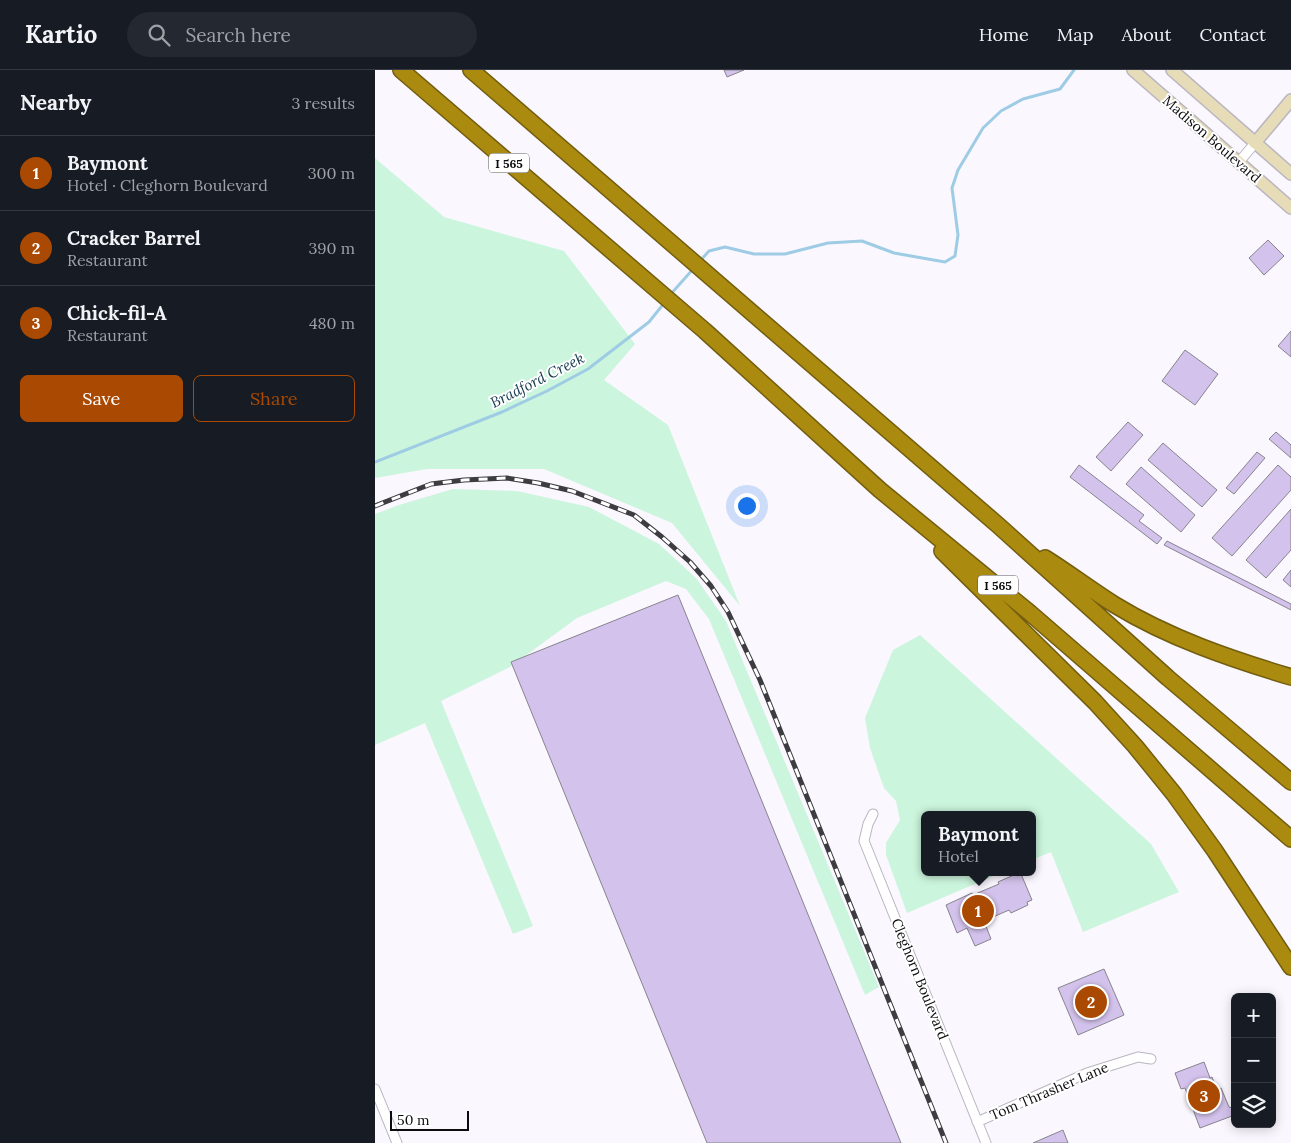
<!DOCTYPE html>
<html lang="en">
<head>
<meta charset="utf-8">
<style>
	body { margin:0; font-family:Lora,serif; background:#242831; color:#f1f3f6 }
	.controls { position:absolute; right:15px; bottom:15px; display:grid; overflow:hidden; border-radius:8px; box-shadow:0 2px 12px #0003 }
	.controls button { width:45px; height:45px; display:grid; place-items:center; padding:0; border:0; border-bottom:1px solid #363941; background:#171b24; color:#f1f3f6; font:25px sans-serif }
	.scale { position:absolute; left:15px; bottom:12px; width:79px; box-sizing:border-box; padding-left:5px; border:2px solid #0c0b0e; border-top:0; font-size:14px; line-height:18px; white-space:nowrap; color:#0c0b0e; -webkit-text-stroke:4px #fff; paint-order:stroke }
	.you { position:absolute; left:371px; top:435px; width:18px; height:18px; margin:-12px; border:4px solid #fff; border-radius:50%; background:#1a73e8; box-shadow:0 0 0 8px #1a73e833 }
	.badge { display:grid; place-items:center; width:32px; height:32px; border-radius:50%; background:#aa4a02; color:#fff; font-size:16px; font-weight:700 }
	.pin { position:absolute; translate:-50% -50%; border:2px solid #fff; box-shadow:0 1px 5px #0006 }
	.popup { position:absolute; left:546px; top:741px; width:115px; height:65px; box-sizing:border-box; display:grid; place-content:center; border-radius:8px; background:#171b24; filter:drop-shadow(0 1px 4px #0005); font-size:16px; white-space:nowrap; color:#9ea1a6 }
	.popup b { font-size:19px; color:#f1f3f6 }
	.popup::after { content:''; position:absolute; left:50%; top:100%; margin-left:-10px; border:10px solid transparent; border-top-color:#171b24 }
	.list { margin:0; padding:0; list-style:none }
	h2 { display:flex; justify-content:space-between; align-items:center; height:65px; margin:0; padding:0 20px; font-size:21px }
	h2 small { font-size:16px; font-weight:400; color:#9ea1a6 }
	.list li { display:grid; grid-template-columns:32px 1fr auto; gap:15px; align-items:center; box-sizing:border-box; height:75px; padding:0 20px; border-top:1px solid #363941 }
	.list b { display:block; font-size:19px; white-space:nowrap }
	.list p { margin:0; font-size:16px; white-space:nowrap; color:#9ea1a6 }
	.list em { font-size:16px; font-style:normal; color:#9ea1a6 }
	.actions { display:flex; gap:10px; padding:15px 20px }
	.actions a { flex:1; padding:11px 0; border:1px solid #aa4a02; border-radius:8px; text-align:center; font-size:18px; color:#aa4a02 }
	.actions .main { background:#aa4a02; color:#fff }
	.icon { flex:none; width:28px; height:28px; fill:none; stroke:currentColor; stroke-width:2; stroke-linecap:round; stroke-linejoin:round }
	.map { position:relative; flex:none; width:916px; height:1073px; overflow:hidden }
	header { display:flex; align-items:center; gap:30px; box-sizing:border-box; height:70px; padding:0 25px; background:#171b24; border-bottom:1px solid #363941 }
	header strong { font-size:24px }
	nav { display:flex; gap:28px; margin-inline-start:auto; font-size:18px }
	.search { width:350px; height:45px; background:#242831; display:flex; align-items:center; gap:12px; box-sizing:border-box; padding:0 18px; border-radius:28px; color:#9ea1a6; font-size:19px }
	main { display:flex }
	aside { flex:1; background:#171b24 }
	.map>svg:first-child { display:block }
</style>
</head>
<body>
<header>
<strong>Kartio</strong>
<div class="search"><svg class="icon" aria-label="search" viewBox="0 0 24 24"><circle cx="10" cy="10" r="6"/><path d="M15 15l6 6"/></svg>Search here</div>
<nav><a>Home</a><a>Map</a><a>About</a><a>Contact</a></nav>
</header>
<main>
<aside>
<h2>Nearby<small>3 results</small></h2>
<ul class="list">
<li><span class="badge">1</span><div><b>Baymont</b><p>Hotel · Cleghorn Boulevard</p></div><em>300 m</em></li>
<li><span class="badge">2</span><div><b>Cracker Barrel</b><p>Restaurant</p></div><em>390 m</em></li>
<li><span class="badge">3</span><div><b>Chick-fil-A</b><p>Restaurant</p></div><em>480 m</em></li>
</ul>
<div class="actions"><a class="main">Save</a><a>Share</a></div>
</aside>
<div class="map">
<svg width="916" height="1073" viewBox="0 0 916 1073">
	<rect width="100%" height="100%" fill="#faf7fe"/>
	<path fill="#ccf5dd" d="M0,88L69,147L189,181L260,274L229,310L293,355L365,536L297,453L169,399H52L0,408Z
		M78,419L142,421L214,437L284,474L321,508L351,551L504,917L490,925L334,549L311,519L291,511L202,548L135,597L66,631L158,856L138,864L50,653L0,675V444L24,435Z
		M545,565L776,774L804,822L708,862L676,782L657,790V745H549V802H628L532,843L511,785V773L525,750L521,731L509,718L495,678L490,648L518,580Z"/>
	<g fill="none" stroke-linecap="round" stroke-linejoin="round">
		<path stroke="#9fcce5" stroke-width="3" d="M325,191L334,181L350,177L379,184H410L453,173L487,171L519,183L570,192L580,186L583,165L577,118L583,100L608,58L626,41L648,29L685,19L699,0
			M295,225L319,198
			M0,392L127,342L172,321L213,299L274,252L290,232"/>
	</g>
	<path fill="#d3c2eb" stroke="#88848e" d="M349,0H369L352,7Z
		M893,170L909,186L889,205L874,188Z
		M916,261V287L903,276Z
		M810,280L843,304L820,335L787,311Z
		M753,352L768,365L736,401L721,387Z
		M901,362L916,375V388L894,369Z
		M788,373L842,420L827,437L773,390Z
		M882,382L890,388L859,424L851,418Z
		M704,395L769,445L764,451L787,468L782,474L695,407Z
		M903,395L916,407V420L857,486L837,468Z
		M766,397L820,445L806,462L751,414Z
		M916,439V480L891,508L871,490Z
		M792,471L916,534V540L789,475Z
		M916,500V517L908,510Z
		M303,525L526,1073H332L136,592Z
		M641,804L642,806L646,804L657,830L652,832L653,835L636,843L634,840L609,851L616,869L600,876L592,858L582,863L571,835L597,823L598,825L624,814L623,812Z
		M729,899L749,945L703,965L683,918Z
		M829,992L835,1008L837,1007L842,1020L846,1018L854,1037L857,1038L860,1028V1046H857L825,1058L810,1018L806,1019L800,1003Z
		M688,1060L693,1073H658Z"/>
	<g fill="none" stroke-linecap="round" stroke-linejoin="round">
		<defs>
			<path id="street" d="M864,92L880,73
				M498,744L493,754L489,771L611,1073
				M0,1019L22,1073
				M602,1052L712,1003L763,987L776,989"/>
			<path id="secondary" d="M758,0L916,138
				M797,0L916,104
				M880,73L916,30"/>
			<path id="highway" d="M26,0L330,261L505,420L655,543L916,769
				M96,0L624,456L793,608L916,712
				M567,481L720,632L760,676L799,724L840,781L916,897
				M670,488C694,503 716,520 740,535C794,568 856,589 916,607"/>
		</defs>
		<use href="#street" stroke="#bab6c0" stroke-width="11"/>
		<use href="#secondary" stroke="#bab6c0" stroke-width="14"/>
		<use href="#highway" stroke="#735e0f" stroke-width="18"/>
		<use href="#street" stroke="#fff" stroke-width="9"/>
		<use href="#secondary" stroke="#e6dcb7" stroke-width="11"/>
		<use href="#highway" stroke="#aa8a0f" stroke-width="15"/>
		<defs>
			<path id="rail" d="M0,436L56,414L89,410L132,408L163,413L197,421L259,445L287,467L315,492L336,516L353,542L385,610L571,1073"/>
		</defs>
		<use href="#rail" stroke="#3d3c40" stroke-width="5"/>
		<use href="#rail" stroke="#fff" stroke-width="3" stroke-dasharray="9" stroke-linecap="butt"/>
	</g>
	<g text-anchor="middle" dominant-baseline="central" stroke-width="4" stroke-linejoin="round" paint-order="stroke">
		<g fill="#fff" stroke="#555456" stroke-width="1">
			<rect x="114" y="83.5" width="40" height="19" rx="4"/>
			<rect x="603" y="505.5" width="40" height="19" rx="4"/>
		</g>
		<g font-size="12" font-weight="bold" fill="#0c0b0e">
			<text x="134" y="93">I 565</text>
			<text x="623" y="515">I 565</text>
		</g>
		<g font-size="14" fill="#0c0b0e" stroke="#fff">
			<text transform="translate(837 69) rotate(41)">Madison Boulevard</text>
			<text transform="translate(545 909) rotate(68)">Cleghorn Boulevard</text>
			<text transform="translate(674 1021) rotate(-23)">Tom Thrasher Lane</text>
		</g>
		<g font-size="15" font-style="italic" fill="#153b4e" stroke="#fff">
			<text transform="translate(162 310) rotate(-27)">Bradford Creek</text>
		</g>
	</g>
</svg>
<div class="controls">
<button>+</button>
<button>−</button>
<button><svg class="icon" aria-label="layers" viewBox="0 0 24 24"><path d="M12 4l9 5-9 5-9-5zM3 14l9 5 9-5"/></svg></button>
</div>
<div class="scale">50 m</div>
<div class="you"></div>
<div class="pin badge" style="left:603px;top:841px">1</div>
<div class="popup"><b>Baymont</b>Hotel</div>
<div class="pin badge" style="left:716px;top:932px">2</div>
<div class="pin badge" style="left:829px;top:1026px">3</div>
</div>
</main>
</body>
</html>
